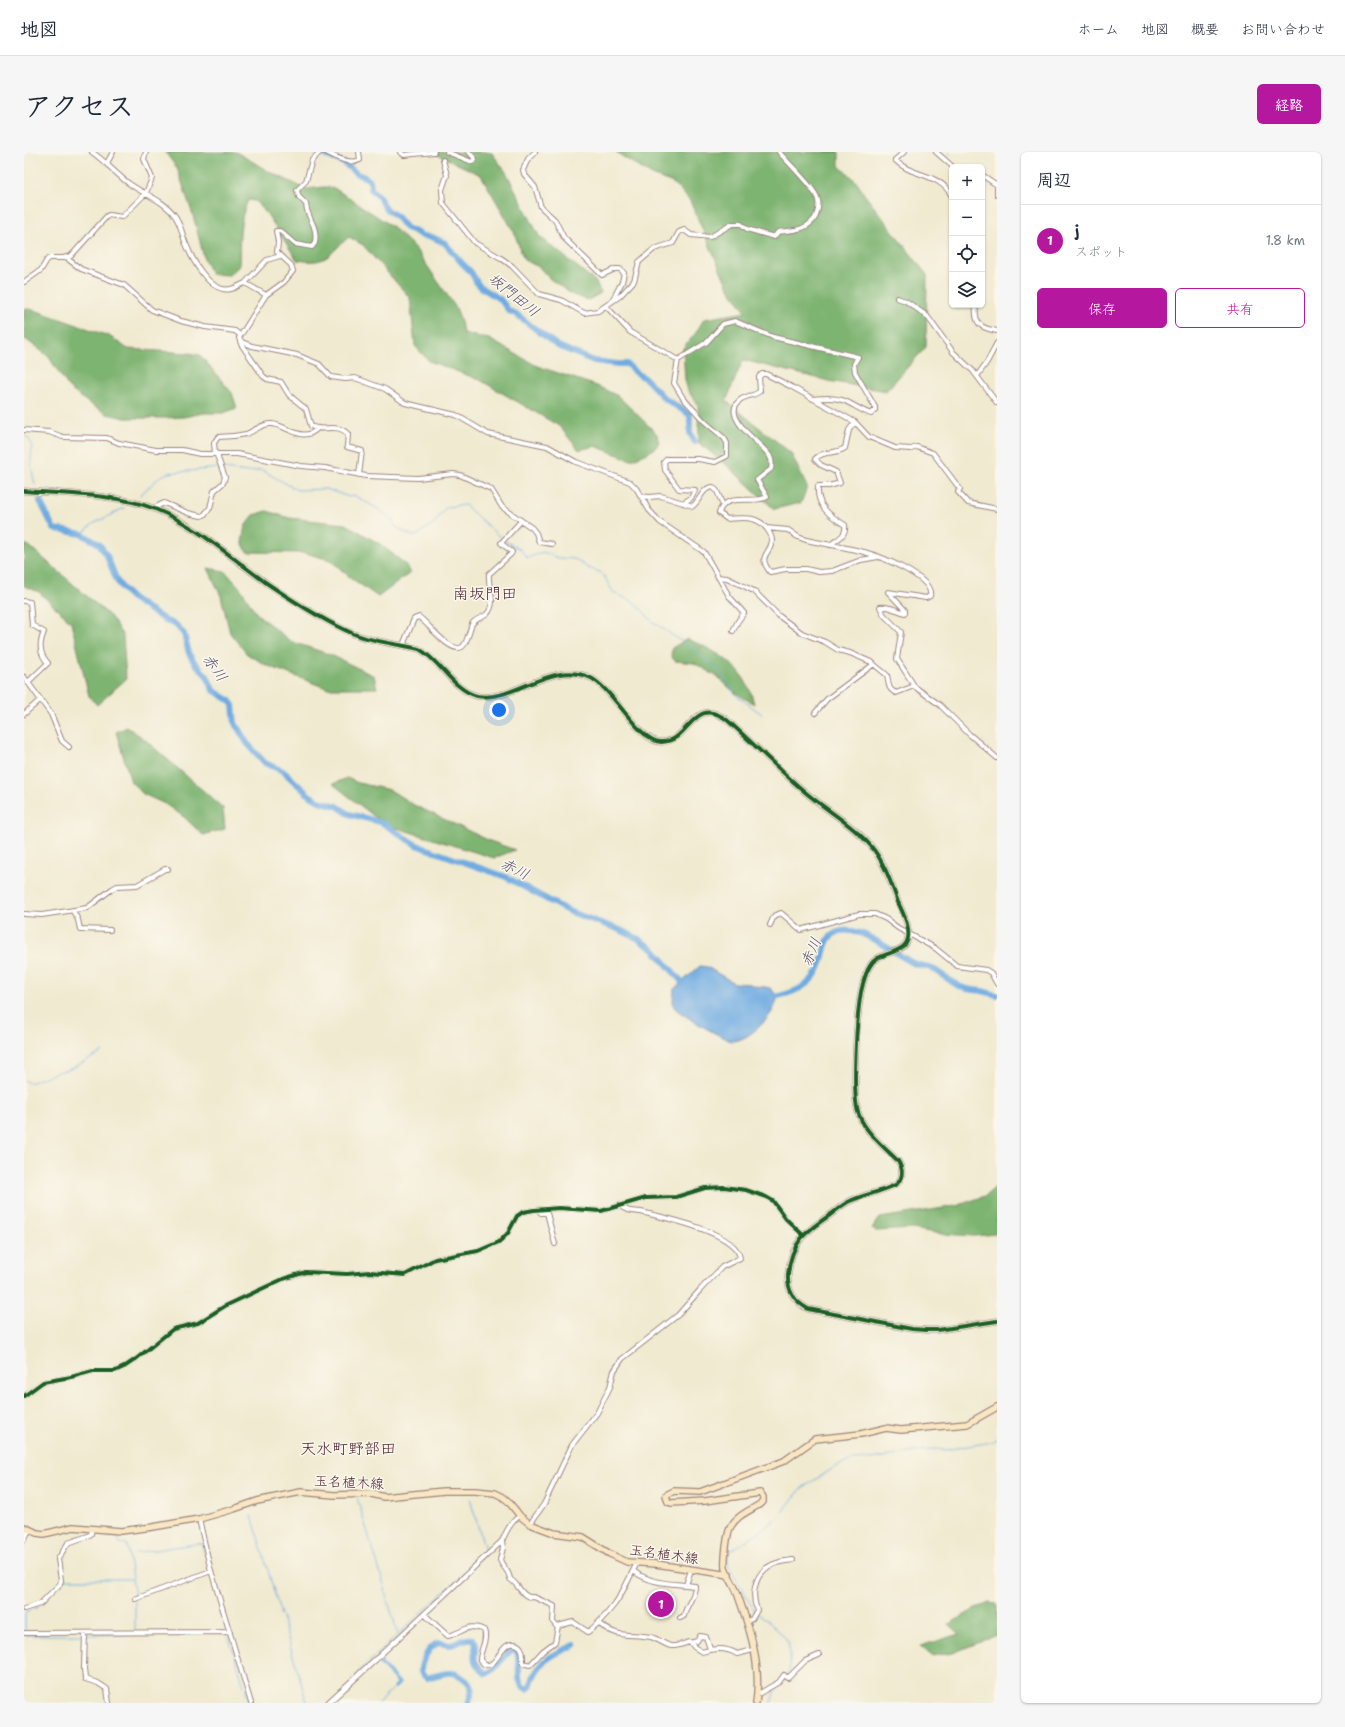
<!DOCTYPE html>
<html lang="ja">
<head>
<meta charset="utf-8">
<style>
	body { margin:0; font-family:"Shantell Sans","Klee One",sans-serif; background:#f6f6f7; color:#1f2937 }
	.controls { position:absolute; right:12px; top:12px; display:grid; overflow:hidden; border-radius:6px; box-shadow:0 1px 3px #0004 }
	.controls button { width:36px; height:36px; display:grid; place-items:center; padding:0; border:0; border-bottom:1px solid #e0e1e3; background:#fff; color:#1f2937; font:20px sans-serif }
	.you { position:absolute; left:475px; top:558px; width:14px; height:14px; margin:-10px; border:3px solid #fff; border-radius:50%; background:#1a73e8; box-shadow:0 0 0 6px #1a73e833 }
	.badge { display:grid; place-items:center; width:26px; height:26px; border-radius:50%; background:#b5179e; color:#fff; font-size:13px; font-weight:700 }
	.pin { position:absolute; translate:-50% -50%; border:2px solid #fff; box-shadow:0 1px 4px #0006 }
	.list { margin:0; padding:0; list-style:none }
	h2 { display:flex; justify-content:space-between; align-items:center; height:52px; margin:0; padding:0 16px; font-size:17px }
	h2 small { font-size:13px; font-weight:400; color:#747a83 }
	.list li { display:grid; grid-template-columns:26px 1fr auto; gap:12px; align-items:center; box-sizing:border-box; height:72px; padding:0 16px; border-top:1px solid #e0e1e3 }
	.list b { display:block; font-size:15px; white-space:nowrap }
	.list p { margin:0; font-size:13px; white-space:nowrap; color:#747a83 }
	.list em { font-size:13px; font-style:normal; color:#747a83 }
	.actions { display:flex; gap:8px; padding:12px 16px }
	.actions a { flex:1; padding:9px 0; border:1px solid #b5179e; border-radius:6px; text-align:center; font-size:14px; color:#b5179e }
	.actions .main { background:#b5179e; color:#fff }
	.icon { flex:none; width:22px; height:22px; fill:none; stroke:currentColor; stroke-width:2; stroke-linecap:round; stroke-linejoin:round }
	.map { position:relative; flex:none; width:973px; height:1551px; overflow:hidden; border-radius:6px }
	header { display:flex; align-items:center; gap:24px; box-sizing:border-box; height:56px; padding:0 20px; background:#fff; border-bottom:1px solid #e0e1e3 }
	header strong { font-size:19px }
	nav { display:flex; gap:22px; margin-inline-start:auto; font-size:14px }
	.intro { display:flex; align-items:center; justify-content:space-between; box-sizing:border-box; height:96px; padding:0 24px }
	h1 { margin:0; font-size:28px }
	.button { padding:10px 18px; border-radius:6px; background:#b5179e; color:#fff; font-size:14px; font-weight:700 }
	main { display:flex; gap:24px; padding:0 24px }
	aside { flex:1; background:#fff; border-radius:6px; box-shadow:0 1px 3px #0004 }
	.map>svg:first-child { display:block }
</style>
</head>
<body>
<header>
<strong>地図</strong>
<nav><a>ホーム</a><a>地図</a><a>概要</a><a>お問い合わせ</a></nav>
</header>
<div class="intro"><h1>アクセス</h1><a class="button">経路</a></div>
<main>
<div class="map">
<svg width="973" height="1551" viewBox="0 0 973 1551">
	<rect width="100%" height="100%" fill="#fbf7ec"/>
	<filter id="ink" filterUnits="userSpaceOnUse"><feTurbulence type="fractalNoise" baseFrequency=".025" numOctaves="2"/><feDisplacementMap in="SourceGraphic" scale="8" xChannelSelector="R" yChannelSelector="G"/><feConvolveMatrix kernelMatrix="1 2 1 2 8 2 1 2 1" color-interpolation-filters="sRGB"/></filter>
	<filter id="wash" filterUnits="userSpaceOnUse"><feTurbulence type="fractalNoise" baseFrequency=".012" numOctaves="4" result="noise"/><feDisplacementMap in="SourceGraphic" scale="16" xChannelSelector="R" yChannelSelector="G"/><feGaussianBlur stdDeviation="0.9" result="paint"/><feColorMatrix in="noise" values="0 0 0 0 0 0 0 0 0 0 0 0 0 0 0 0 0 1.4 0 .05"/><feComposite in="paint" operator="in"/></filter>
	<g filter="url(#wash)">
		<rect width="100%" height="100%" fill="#f0ead0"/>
		<path fill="#7eb471" stroke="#646a4e" d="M141,0H212L246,20L282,37L301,35L310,36L369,75L391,96L432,156L437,169L439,181L465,187L513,214L573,234L594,244L633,282L635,292L624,301L607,308L571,294L555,298L535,274L456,228L405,209L391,194L386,146L339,93L325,85C303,103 305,113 273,108L243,62L231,49L224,48C214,69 216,91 215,114L205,123L187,122L180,106L169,63L153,16Z
			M408,0H467L482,20L515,84L571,129L577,141L564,148L549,143L526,127L515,115L500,108L490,80L457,23Z
			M593,0H815V14L834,31L840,42L903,123L902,195L862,239L805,229L719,208L702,249L767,301L783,335L777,351L750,357L706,316L675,291L674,253L664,239L661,228L659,196L671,182L680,167L722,160L704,135L666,49L649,31L628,23L593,1Z
			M0,156L13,159L85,184L104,197L165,201L176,203L208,241L213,256L199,261H180L160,265L140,266H101L83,262L66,252L46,237L24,204L0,186Z
			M243,359L265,366L322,372L356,392L381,412L386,421L354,445L327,426L306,408L281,401L223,400L218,390L221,374L230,363Z
			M0,393H4L87,465L99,484L102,527L73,553L65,544L47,470L15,440L0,434Z
			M184,416L201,419L217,437L233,462L266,489L307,503L350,524L353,536H302L242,513L223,502L206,481L197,444Z
			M663,487C695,500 722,515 730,552L710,540L694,525L670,511L651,509L647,504L648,496Z
			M103,575L119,586L199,656L201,677L179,683L160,665L141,652L119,642L107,630L92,580Z
			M323,626L334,631L366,638L390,653L466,689L491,698L470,706L360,672L309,632Z
			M973,1034V1082L950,1084L918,1082L888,1077L852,1079L848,1077L856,1066L932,1054L961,1044Z
			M965,1451L973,1452V1483L929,1501L908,1504L896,1494L936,1482L925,1472L951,1457Z"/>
		<path fill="#70abe1" stroke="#5d6586" d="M676,814L683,815L710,831L726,832L730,834L741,835L746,836L750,840L753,847C751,863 725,889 708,889C703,889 652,860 650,855C648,850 650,842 650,837Z"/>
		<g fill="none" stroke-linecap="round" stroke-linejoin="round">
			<path stroke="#70abe1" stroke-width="1" d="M925,0L926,2
				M0,283C11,288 7,300 7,309C7,316 9,324 11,332
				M200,317L224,320L238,318L273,338L302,337L325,345L331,344L354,357L368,368L372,375L388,384L394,383L412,369L422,355L441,353L478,387
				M116,343L137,324L144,321L194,316
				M58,382L69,372L100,356
				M481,389L496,397L503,406L519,400L534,406L551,407L564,416L576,420L580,424L589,440L611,451L629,470L675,501L696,520L712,543L739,563
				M0,928L5,931L34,920L44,918L79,900
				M333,1346L360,1433
				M228,1364L257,1463
				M83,1385H94L95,1391L103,1392L111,1446
				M111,1401L177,1391L181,1403
				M38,1433L39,1427H108
				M360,1436L374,1482
				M18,1452L25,1446
				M731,1459L705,1415L704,1410L705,1400L735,1380L752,1367L778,1336L816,1312L829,1308L847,1307L910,1297L921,1298L967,1290L973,1287
				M734,1461C741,1467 756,1479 762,1487C767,1495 768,1516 763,1524
				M258,1466L283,1551
				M111,1478V1449
				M1,1479V1460L14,1455
				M0,1483H58
				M62,1483L167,1482
				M205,1486L220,1534
				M334,1520L462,1401L446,1347
				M221,1537L225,1551
				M354,1551L371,1535
				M747,1551L750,1541L761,1526"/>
			<path stroke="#70abe1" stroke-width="3.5" d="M354,1509L375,1531L371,1535"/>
			<path stroke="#70abe1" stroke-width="6" d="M295,0L320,11L333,22L341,25L346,29L347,37L355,45L362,57L371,63L382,76L390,79L398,84L408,85L421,91L437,110L447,120L453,131L459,137L476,147L485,159L492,162L523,186L534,194L570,209L593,212H603L610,219L622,227L640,246L666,263V281L671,290
				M16,349L30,377L58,382L75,392L83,404L93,429L99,437L109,447L142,469L152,473L160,482L165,501L170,510L183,524L189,538L205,548L209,553L211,571L223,591L241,611L259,619L285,643L295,649L313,654L325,662L349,668L360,672L389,691L400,696L482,725L544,759L596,778L613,786L630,798L659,831L664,834
				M745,846C767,842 790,835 797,811C800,803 800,792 806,785C827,763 869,802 889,811C895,814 901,813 907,816C918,821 926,830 937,835C944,838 951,838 958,839C963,840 968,842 973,843
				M444,1551C446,1547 449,1541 447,1536C446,1530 434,1521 428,1521C421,1520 411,1524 403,1526L398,1522C394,1514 405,1493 415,1491C419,1491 423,1493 427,1493C435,1491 441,1485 449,1487L452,1492C449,1508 449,1511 462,1522L469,1518L487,1498L491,1497C500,1508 488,1531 503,1537L506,1535C513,1509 527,1503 551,1493"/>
		</g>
	</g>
	<g filter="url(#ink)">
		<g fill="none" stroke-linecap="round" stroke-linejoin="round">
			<defs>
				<path id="minor" d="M68,0C81,9 91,21 103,30C118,42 139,47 151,64C157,72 158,83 162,92C168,107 186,142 207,137C211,136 217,133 221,131L242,143
					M296,0L288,8L282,29L273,38L275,45L282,52C283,67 294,72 291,91L288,95L271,92L256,79H252L254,90L253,100L267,113L269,119L260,130L242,143L215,186L217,192L239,224L243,227L257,230L265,243L282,257L287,274C298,281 313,270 324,282L323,295L338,299L335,323
					M302,0C312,5 325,13 336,8L335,0
					M376,0L380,3L410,0
					M423,0L448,10L451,7L445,0
					M511,0L504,7L499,18L500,22L511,35L517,55L531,68L540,86L578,123L591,117H596L600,121L598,130L588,149
					M880,0L871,8C887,25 915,20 928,44
					M912,0L929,15
					M419,8L423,23L418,38L419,51L451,91L477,106L488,114L515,142L537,148L560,161L574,159L596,144L610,129L615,110L630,97L649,91L655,80L660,78L667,83L686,85L708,72H717L723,77L750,85L754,80C762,79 771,79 778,76C784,74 790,69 792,64C794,59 795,53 794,48C792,37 763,10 755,0
					M83,11L89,0
					M958,23L973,33V43
					M44,105L45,108L57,117L100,133L128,158L157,169L181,175L211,179L216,183
					M0,130L17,118L23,108L26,106H39L47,104L83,64L85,63L98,65L122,41L128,26L120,7L122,0
					M221,131L243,108L256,104
					M873,146L882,149L903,164L929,200L949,219L973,251
					M952,153C950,172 956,176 973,179
					M582,154L606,180L654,208
					M215,186L218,190L228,194L273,203L295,212L307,225L321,227L331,226L361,237L381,251L432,263L464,282L523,294L552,310L606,330L612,336L625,358L636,370L680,400L705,444L720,461L714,469L709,479
					M654,208L683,190L699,172L711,169L749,185L834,205L830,212L831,220L851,255V258L847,262C838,259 830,253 821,249C811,245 800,246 789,247
					M654,208L650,231L659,246L680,269L700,286L703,291V304L691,310L674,307H643L640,310L641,318L655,337L671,338L667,346L659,351
					M953,224L963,210L973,191
					M0,278L25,280L39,285L83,286L95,291L132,298H158L176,302H213L277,314L301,316L342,324L394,326L429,322L436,323L467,337L478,355L508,376L512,381L515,390L528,392
					M191,301L190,291L194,285C203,285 213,284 222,282C231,279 238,271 248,272C265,274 279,292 294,276
					M616,344L625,345L637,344L669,354C676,348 679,335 689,335L693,339L699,354
					M130,356L140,351L164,361L177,364L180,363L186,356L190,339L199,331L201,325L192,301
					M742,376L764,378L774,385L782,388C801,392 821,395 840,400C855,404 910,425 906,444L902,446L864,440L881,458V461C873,459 864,453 856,455L860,463L877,480L873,507L891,535L916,553L945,582L973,606
					M806,393C813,387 823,384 821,373C806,364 792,354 794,334H805L816,331L812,320L797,313L791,307C799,298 811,303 821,296L825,278L831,270
					M854,405L837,408L808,419L795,420L782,417H762L746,420C733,403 746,403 748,389C748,384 746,381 743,377C733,363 719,366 703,367L695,361C701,339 730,353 743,345L733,328L747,317C748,312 748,307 745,303C737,291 699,267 714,250C719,243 730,245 736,239L735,225L738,222H742L766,234L831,270L845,285L871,296L887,297L893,295L909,301L936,337L934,340L944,351L973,357
					M694,425L703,426L730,439L755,464L778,481L801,490L814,498L826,501L847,510L863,523C865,531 863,537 872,541L890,534
					M0,449L6,450L8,473L20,480C15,492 15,501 24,511L4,530
					M379,493L390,467L395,465C404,471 426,502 438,495C443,492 446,477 448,472C452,466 459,466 463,462C474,449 463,436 465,422L487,402L488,400L477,391L497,369
					M0,525L27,562L38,589L45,595
					M791,561L803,547L850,512
					M0,562L16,548
					M49,759L54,768L56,777L86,778
					M0,762L18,763L63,756L88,737L93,734L113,733L141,717H144
					M746,773L750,764L757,761L777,778L835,762H851L862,767L874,776L911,796L933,814L962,818L967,821L973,832
					M514,1058L517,1061H523L531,1092
					M0,1244L19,1230L47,1225L69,1219H91L100,1215L112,1207L149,1177L174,1171L201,1154L259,1127L282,1120L323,1122L346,1120L381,1123L411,1107L454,1099L475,1090L484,1081L493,1064L499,1060L510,1058L535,1056L577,1059L622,1046L652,1045L681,1036L700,1035L722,1038L742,1045L749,1049L762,1067L779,1083
					M175,1367L186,1415L227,1551
					M506,1372L520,1352L548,1293L573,1261L586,1235L590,1219L598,1207L654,1163L676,1138L698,1115L716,1106C713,1081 643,1066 621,1061C610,1058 606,1062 595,1053
					M0,1388L5,1378
					M478,1389L479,1396L476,1408C479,1416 485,1418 486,1427C495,1432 498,1447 510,1445L530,1454L529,1470L533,1475
					M609,1419C629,1433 647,1431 671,1434C671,1446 662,1452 660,1464L656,1466
					M662,1433L667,1418
					M111,1447L187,1419
					M0,1457L16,1452L36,1432L37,1428L34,1407L44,1391L64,1384L67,1382L68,1376
					M400,1462L424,1484C438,1481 446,1470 460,1478C464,1489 456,1497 456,1508L461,1513C463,1513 466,1513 467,1512C475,1507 480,1489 491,1492C500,1494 499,1504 499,1511L506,1513L519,1499L531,1490L534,1474L549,1470L564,1480C574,1472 582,1463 590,1453C599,1441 606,1424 613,1411
					M723,1469L728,1467L733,1458C726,1439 732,1417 753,1411C758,1409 764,1409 769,1408
					M574,1471C595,1487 604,1481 627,1485C634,1487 641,1493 647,1494C652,1495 661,1491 666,1490L670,1495L678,1500C690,1496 702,1495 713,1502L729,1498
					M0,1481L206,1480
					M61,1481L60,1516L61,1527L74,1531L83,1537L85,1551
					M666,1491L673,1489L676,1484L682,1485L686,1497
					M352,1507L478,1389C482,1380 487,1369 496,1364
					M733,1541H736L755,1530L760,1523L764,1526L781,1509L795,1503"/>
				<path id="tertiary" d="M0,339C40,342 95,342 131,357C174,374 207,406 244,432C269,449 302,470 330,482C350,490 374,492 395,497C417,509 429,538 453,544C489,551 527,507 567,526C590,538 615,590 637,590C666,591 668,542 703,568C729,591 754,617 781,640C802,658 828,672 846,693C860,709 867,731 874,750C877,757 881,765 883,772C892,807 856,795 846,814C841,821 839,831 837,840C833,862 827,945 835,963C842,981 860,995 874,1009C879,1017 880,1024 873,1032C858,1040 841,1042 826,1049C819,1052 813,1058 806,1063C781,1080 767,1090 764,1123C763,1139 770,1149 784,1157L888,1177L902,1178H914L973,1169
					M304,1551L352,1507"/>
				<path id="secondary" d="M0,1375L13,1381L20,1382L49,1375L97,1379L129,1375L175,1367L210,1357L233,1349L277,1340L310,1343L348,1342L360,1345L420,1339H451L471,1341L479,1345L484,1349L496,1364L506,1372L530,1381L559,1385L586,1402L603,1410L632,1412L705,1423
					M732,1551C738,1512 725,1474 712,1438C709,1431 703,1423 701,1416C700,1408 703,1380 707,1374C714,1362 728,1358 739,1350V1345L736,1341L681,1349L647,1351L644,1350L642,1343L650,1339L676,1340L760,1309L791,1287L837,1282L862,1276L877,1278L943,1272L973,1255"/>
			</defs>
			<use href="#minor" stroke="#9d847e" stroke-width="6"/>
			<use href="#tertiary" stroke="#9d847e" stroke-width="7"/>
			<use href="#secondary" stroke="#9d847e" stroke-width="8"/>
			<use href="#minor" stroke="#fff" stroke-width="4"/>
			<use href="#tertiary" stroke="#fff" stroke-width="5"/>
			<use href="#secondary" stroke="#f9e7c3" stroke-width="5.5"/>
			<defs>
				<path id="cycleway" d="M0,339C40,342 95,342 131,357C174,374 207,406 244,432C269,449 302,470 330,482C350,490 374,492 395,497C417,509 429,538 453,544C489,551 527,507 567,526C590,538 615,590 637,590C666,591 668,542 703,568C729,591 754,617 781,640C802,658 828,672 846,693C860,709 867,731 874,750C877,757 881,765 883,772C892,807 856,795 846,814C841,821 839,831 837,840C833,862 827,945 835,963C842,981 860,995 874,1009C879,1017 880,1024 873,1032C858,1040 841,1042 826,1049C819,1052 813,1058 806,1063C781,1080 767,1090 764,1123C763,1139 770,1149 784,1157L888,1177L902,1178H914L973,1169
					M0,1244L19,1230L47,1225L69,1219H91L100,1215L112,1207L149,1177L174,1171L201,1154L259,1127L282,1120L323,1122L346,1120L381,1123L411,1107L454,1099L475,1090L484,1081L493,1064L499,1060L510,1058L535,1056L577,1059L622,1046L652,1045L681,1036L700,1035L722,1038L742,1045L749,1049L762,1067L779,1083"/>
			</defs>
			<use href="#cycleway" stroke="#fbf7ec" stroke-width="6"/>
			<use href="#cycleway" stroke="#1b5e20" stroke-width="4"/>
		</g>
	</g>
	<g text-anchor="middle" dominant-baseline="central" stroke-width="3" stroke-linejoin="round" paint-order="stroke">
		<g font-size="14" fill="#4a1f2b" stroke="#fbf7ec">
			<text transform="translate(325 1330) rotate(3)">玉名植木線</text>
			<text transform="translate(640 1402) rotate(8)">玉名植木線</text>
		</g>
		<g font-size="15" font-style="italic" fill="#57506b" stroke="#fbf7ec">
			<text transform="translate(490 143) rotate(39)">坂門田川</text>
			<text transform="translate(191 516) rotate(55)">赤川</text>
			<text transform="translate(491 717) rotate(26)">赤川</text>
			<text transform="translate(787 800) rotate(-67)">赤川</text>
		</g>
		<g font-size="16" fill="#4a1f2b" stroke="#fbf7ec">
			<text x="461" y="441">南坂門田</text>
			<text x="324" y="1296">天水町野部田</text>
		</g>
	</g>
</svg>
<div class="controls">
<button>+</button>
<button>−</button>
<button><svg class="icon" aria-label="locate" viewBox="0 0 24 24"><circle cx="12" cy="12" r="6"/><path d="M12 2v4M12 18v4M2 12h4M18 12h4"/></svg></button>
<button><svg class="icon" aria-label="layers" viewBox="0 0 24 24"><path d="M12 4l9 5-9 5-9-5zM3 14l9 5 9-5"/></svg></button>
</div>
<div class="you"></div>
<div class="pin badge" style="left:637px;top:1452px">1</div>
</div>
<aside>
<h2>周辺<small></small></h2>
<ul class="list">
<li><span class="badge">1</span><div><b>j</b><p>スポット</p></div><em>1.8 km</em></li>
</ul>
<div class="actions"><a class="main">保存</a><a>共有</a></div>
</aside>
</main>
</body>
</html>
